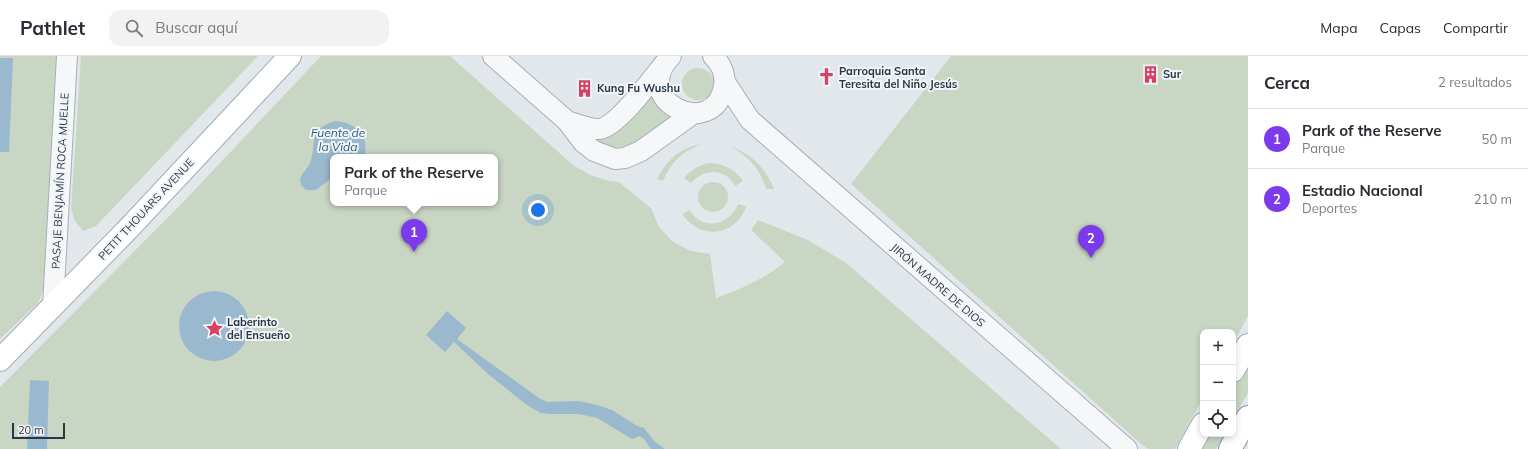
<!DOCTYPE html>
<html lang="es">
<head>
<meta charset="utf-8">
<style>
	body { margin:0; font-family:Mulish,sans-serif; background:#f2f2f3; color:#2b2b33 }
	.controls { position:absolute; right:12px; bottom:12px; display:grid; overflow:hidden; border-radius:8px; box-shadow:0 2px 6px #0003 }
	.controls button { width:36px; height:36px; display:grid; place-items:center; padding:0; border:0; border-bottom:1px solid #e1e1e2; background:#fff; color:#2b2b33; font:20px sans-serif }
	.scale { position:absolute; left:12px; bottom:10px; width:53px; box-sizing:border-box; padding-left:4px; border:2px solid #293645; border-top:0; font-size:11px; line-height:14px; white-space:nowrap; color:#293645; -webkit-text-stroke:3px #f2f5f8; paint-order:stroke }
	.you { position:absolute; left:538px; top:154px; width:14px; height:14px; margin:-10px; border:3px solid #fff; border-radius:50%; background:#1a73e8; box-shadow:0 0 0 6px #1a73e833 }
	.badge { display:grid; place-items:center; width:26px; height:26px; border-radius:50%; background:#7c3aed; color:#fff; font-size:13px; font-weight:700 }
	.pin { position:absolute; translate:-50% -33px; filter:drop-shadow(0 1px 2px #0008) }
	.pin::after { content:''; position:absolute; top:21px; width:14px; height:12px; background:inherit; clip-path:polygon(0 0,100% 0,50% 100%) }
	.popup { position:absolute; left:330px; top:98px; width:168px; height:52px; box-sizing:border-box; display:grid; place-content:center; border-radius:8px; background:#fff; filter:drop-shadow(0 1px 3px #0005); font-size:13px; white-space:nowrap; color:#7c7c81 }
	.popup b { font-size:15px; color:#2b2b33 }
	.popup::after { content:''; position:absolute; left:50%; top:100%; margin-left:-8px; border:8px solid transparent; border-top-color:#fff }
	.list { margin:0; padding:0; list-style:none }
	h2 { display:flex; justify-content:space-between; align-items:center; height:52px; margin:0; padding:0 16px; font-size:17px }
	h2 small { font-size:13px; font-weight:400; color:#7c7c81 }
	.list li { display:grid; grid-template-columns:26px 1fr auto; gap:12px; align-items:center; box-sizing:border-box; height:60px; padding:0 16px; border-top:1px solid #e1e1e2 }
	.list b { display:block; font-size:15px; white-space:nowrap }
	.list p { margin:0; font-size:13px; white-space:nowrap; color:#7c7c81 }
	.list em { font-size:13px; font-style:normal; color:#7c7c81 }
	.icon { flex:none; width:22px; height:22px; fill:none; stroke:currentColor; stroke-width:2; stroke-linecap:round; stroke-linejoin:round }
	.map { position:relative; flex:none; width:1248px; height:393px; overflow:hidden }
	header { display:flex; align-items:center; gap:24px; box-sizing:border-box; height:56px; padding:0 20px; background:#fff; border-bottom:1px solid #e1e1e2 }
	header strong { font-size:19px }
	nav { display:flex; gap:22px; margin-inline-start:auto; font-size:14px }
	.search { width:280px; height:36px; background:#f2f2f3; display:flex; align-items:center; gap:10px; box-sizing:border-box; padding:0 14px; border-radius:12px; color:#7c7c81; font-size:15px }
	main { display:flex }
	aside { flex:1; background:#fff }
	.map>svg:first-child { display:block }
</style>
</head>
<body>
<header>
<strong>Pathlet</strong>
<div class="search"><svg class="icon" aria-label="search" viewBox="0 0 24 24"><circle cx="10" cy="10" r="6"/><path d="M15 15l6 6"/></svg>Buscar aquí</div>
<nav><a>Mapa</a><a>Capas</a><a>Compartir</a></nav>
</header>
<main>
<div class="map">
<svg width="1248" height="393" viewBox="0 0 1248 393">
	<rect width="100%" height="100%" fill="#e2e7eb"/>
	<path fill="#c9d6c3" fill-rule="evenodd" d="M0,0H57L43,235L38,247L0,283Z
		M81,0H258L96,170L83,175L75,165L71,153Z
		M321,0H450L573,109L590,119L609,125L619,126L651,152L659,171L673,186L691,195L710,198L716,242C741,233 764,223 785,206L751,174L758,164L808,184L846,207L1061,393H0V331L188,141ZM333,101H495V147H333Z
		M951,0H1248V260L1233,288V276H1203V342L1175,393H1148L1140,387L851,128Z
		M682 28a16 16 0 1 1 32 0a16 16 0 1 1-32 0Z
		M652,34C656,48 660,58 675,63C650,78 624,105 596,83C603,81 611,79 617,75C632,66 643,48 652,34Z
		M703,88C683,94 671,106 663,125L657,123C668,103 679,92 703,88Z
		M731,91C752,98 766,113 774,133H766C760,113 750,101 731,91Z
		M710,107C725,108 734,113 743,125L735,130C724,111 704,113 691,127L684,122C692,113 699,109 710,107Z
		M698 141a15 15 0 1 1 30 0a15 15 0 1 1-30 0Z
		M738,148L746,150C741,171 715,183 696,171C690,168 686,163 682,158L690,154C702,176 730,169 738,148Z
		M1248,303V337L1233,363V330Z
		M1206,378H1225L1216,393H1197Z"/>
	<path fill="#9bb9ce" d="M0,2H13L9,96H0Z
		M335,65C355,66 371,80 364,101H333V121L316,134H306L301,129L300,123C302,117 307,113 310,107C318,86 306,74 335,65Z
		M179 270a35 35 0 1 1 70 0a35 35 0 1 1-70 0Z
		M447,255L466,272L457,283L539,342L547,346L579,345L597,349L612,354L637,370L644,372L655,386L665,393H651L644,383L639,380L632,383L597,362L579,358H550L541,357L528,350L488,318L454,286L445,296L426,279Z
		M30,324L49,325L47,393H27Z"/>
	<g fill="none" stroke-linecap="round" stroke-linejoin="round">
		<defs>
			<path id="minor" d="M493,0L567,65L583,86L594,95L615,103L625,102L641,95L694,57
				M671,0C628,45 714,86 724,30C726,18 721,8 713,0
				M725,26L750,64L1127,393
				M567,65C577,68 589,74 600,73C619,69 651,24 664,8
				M53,250L67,0"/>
			<path id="major" d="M0,304L129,172L290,0
				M1233,315L1248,289
				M1189,393L1203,368"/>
			<path id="highway" d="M1230,393L1248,361"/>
		</defs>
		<use href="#minor" stroke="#a7aeb6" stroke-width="22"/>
		<use href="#major" stroke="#a0acb8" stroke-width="24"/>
		<use href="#highway" stroke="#8896a3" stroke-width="24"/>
		<use href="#minor" stroke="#f5f7f9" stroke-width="20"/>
		<use href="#major" stroke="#fff" stroke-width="22"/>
		<use href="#highway" stroke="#fff" stroke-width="22"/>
	</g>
	<defs>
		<symbol id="building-bare" viewBox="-9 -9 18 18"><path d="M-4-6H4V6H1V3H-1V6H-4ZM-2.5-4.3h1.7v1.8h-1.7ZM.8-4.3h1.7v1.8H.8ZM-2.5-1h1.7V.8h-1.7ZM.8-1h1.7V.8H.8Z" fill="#d84066" stroke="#f2f5f8" stroke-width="2.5" paint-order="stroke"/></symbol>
		<symbol id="church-bare" viewBox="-9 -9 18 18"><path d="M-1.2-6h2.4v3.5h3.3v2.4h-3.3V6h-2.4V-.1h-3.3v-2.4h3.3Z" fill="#d84066" stroke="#f2f5f8" stroke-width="2.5" paint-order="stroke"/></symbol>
		<symbol id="sight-bare" viewBox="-9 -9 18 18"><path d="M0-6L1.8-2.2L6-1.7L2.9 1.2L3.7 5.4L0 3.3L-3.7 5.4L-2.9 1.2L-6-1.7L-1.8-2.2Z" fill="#d84066" stroke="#f2f5f8" stroke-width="2.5" paint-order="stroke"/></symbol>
	</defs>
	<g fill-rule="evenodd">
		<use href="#building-bare" x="1138" y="6" width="25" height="25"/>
		<use href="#church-bare" x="814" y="8" width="25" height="25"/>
		<use href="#building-bare" x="572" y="20" width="25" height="25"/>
		<use href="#sight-bare" x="202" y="260" width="25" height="25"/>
	</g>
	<g text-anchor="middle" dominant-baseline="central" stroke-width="4" stroke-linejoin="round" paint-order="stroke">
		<g font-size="11" font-weight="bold" fill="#293645" stroke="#f2f5f8" text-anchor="start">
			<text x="839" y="15">Parroquia Santa<tspan x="839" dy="13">Teresita del Niño Jesús</tspan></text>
			<text x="1163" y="18">Sur</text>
			<text x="597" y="32">Kung Fu Wushu</text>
			<text x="227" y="266">Laberinto<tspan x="227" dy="13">del Ensueño</tspan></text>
		</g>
		<g font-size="11" fill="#293645" stroke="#f2f5f8">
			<text transform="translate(60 125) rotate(-87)">PASAJE BENJAMÍN ROCA MUELLE</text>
			<text transform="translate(146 153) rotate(-47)">PETIT THOUARS AVENUE</text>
			<text transform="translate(938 229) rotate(41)">JIRÓN MADRE DE DIOS</text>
		</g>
		<g font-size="12" font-style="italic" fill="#30597c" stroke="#f2f5f8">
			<text x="338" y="76">Fuente de<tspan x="338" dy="14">la Vida</tspan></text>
		</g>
	</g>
</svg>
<div class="controls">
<button>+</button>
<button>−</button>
<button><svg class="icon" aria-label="locate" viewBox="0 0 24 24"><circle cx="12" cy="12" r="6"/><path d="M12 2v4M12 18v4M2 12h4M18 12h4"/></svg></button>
</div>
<div class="scale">20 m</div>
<div class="you"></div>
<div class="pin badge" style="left:414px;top:196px">1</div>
<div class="popup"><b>Park of the Reserve</b>Parque</div>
<div class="pin badge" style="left:1091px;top:202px">2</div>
</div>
<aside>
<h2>Cerca<small>2 resultados</small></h2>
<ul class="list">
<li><span class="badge">1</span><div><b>Park of the Reserve</b><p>Parque</p></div><em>50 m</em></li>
<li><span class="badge">2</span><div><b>Estadio Nacional</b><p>Deportes</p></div><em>210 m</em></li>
</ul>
</aside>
</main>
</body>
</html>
